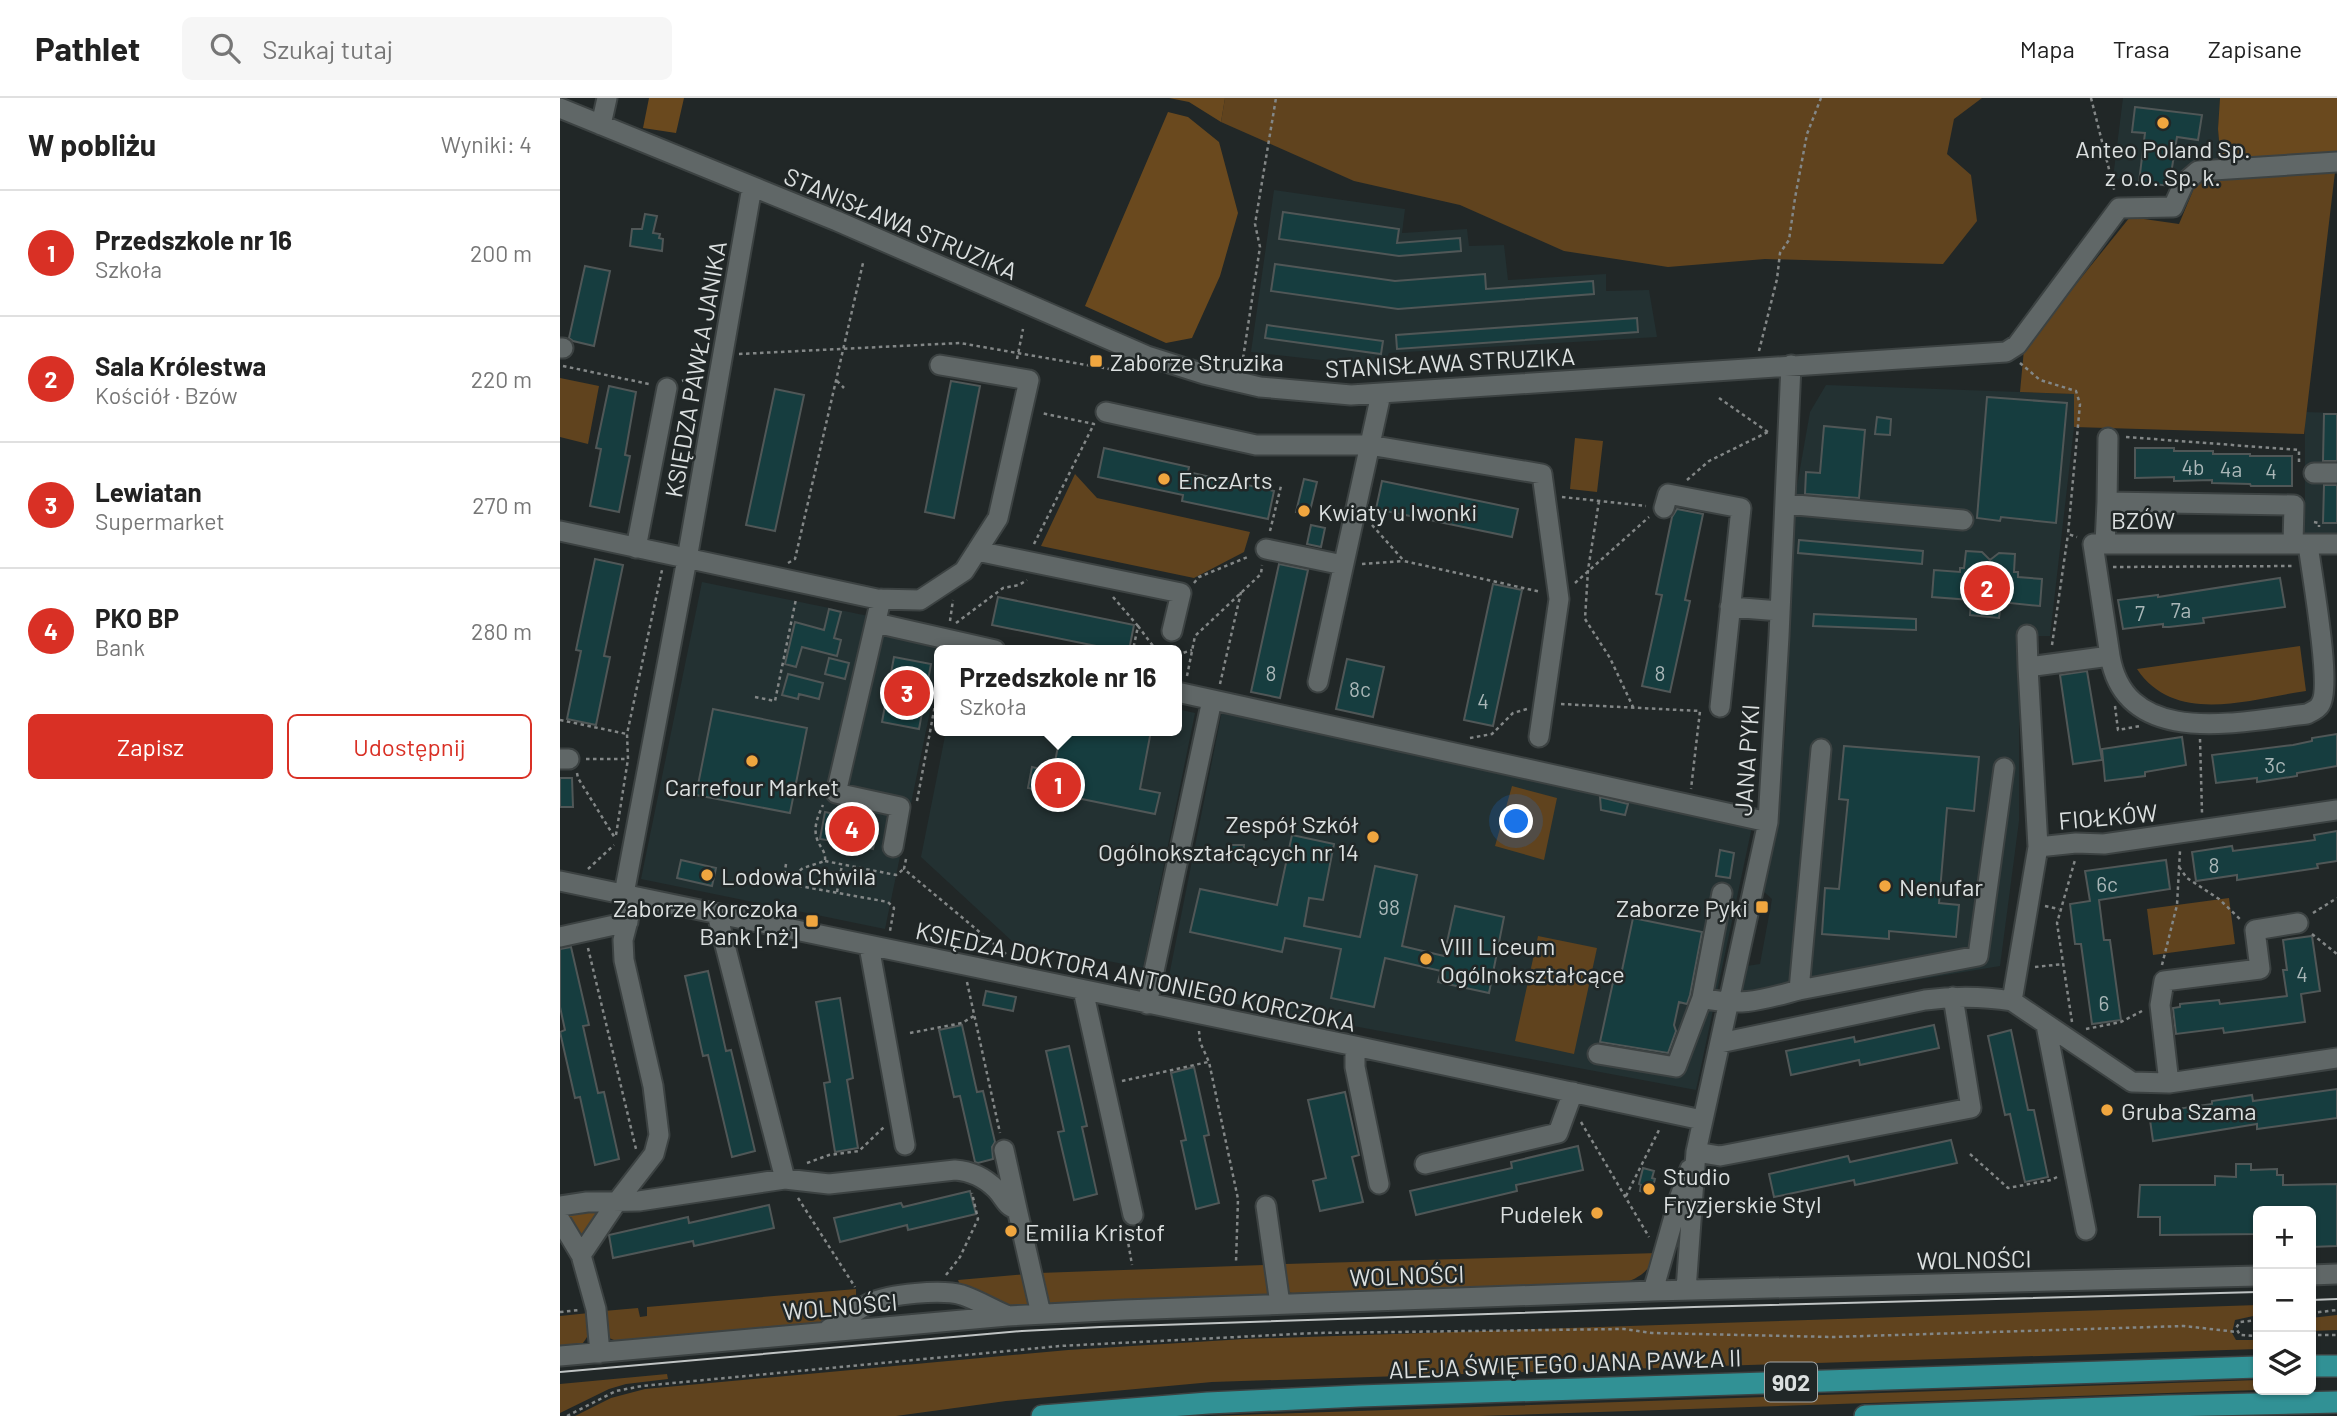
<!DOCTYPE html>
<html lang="pl">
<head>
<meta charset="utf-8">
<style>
	body { margin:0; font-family:Barlow,sans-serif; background:#f6f6f6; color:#222 }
	.controls { position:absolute; right:21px; bottom:21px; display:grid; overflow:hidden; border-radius:10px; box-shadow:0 2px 5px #0004 }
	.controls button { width:63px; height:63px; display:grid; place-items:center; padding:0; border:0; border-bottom:2px solid #e0e0e0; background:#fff; color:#222; font:35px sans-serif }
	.you { position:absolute; left:957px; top:724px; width:24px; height:24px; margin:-18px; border:5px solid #fff; border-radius:50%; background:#1a73e8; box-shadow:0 0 0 10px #1a73e833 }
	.badge { display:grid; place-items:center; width:46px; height:46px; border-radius:50%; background:#d93025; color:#fff; font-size:23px; font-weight:700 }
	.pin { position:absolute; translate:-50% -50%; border:4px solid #fff; box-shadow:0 2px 7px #0006 }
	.popup { position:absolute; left:374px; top:547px; width:248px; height:91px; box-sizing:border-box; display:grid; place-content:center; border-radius:10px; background:#fff; filter:drop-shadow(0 2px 5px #0005); font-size:23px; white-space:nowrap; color:#767676 }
	.popup b { font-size:26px; color:#222 }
	.popup::after { content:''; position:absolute; left:50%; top:100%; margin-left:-14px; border:14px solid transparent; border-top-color:#fff }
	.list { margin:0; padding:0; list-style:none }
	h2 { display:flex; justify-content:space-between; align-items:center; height:91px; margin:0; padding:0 28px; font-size:30px }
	h2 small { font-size:23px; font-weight:400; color:#767676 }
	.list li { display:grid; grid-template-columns:46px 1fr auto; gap:21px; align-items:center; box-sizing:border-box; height:126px; padding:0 28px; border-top:2px solid #e0e0e0 }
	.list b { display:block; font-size:26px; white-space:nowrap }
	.list p { margin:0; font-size:23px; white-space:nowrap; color:#767676 }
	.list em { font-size:23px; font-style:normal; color:#767676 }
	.actions { display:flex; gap:14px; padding:21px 28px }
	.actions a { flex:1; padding:16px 0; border:2px solid #d93025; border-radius:10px; text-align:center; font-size:24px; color:#d93025 }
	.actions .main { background:#d93025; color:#fff }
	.icon { flex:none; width:38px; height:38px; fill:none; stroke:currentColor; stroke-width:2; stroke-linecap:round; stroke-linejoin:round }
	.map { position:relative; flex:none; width:1777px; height:1318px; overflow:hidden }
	header { display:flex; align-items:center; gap:42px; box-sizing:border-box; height:98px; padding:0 35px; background:#fff; border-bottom:2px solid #e0e0e0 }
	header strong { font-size:33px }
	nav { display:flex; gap:38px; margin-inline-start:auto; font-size:24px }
	.search { width:490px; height:63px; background:#f6f6f6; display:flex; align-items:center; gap:18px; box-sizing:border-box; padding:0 24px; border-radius:10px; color:#767676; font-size:26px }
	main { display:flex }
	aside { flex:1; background:#fff }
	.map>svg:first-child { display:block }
</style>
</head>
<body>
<header>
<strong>Pathlet</strong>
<div class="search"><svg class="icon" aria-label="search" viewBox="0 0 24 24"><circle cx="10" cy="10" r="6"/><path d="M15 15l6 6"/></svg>Szukaj tutaj</div>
<nav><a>Mapa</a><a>Trasa</a><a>Zapisane</a></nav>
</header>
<main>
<aside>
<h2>W pobliżu<small>Wyniki: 4</small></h2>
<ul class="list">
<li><span class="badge">1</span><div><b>Przedszkole nr 16</b><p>Szkoła</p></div><em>200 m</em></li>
<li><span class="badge">2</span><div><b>Sala Królestwa</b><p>Kościół · Bzów</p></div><em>220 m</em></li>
<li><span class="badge">3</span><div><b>Lewiatan</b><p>Supermarket</p></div><em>270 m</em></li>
<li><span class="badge">4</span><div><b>PKO BP</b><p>Bank</p></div><em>280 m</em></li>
</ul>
<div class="actions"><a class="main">Zapisz</a><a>Udostępnij</a></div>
</aside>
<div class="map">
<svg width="1777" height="1318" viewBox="0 0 1777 1318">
	<rect width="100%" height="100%" fill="#212727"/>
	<path fill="#233132" d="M1563,0H1660L1658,31L1661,66L1618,89L1553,80Z
		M714,92L845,111L842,135L907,131L909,148L944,147L948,182L1046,176V193L1089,192L1097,239L829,255L823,269L691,254Z
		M1266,287L1514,296V329L1490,538H1459V723L1440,868L1181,911L1182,888L1187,868L1200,866L1212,801L1202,792L1218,723L1226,626L1235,399L1250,314Z
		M1745,314L1777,315V438H1745Z
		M142,484L387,534L383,552H379V570L325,831L81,781Z
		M663,608L1193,724L1136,992L606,893Z
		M617,611L635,615L583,870L453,844L361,759L386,633H617Z"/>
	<path fill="#60431e" d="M665,0H1422L1394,21L1387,56L1411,77L1417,123L1383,166L1205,161L1108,169L1004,153L900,107L794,83L661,24Z
		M1775,74L1744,336L1514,329V296L1460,294L1464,251L1570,119L1619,126L1637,83Z
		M0,280L39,288L28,346L0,339Z
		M1015,340L1043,343L1037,394L1010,391Z
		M515,376L537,400L690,434L684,454L634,480L481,448Z
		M1740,548L1746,593C1690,601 1615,628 1577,571Z
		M952,688L997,700L984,762L935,748Z
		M1669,800L1675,846L1593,857L1587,811Z
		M978,838L1037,850L1014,956L955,943Z
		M1098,1155C1089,1173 1079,1181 1060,1186L733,1195L724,1194L720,1169L725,1166Z
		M704,1167L708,1168L712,1196L489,1206L476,1178L479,1175Z
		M466,1176L473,1206L447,1209L400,1187L398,1182Z
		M296,1191V1200L262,1226L59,1244L49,1240L44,1213L78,1210L80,1219L87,1218V1209Z
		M1698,1207V1217L1675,1222L1672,1235L1676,1242H1698V1251L652,1284L446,1303L336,1318H15L51,1300L85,1291L508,1252L684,1241Z
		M29,1215C31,1228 31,1237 21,1247L0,1249V1218Z
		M1777,1217V1232L1751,1233V1220Z
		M107,1276L108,1281L66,1286L49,1291L0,1315V1286Z
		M1698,1282V1292L920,1318H650Z"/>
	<path fill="#6a491e" d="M89,0H124L116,35L83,30Z
		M609,0H665L661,24L629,4Z
		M1660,0H1777V59L1661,66L1658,31Z
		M608,14L628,19L659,44L678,115L660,178L632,240L606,245L525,208Z
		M39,1113L23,1139L19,1140L9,1122V1115Z"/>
	<path fill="#163d3f" stroke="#505757" stroke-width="2" d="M1575,9L1642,17L1638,42L1617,39L1609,88L1579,84L1585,35L1572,34Z
		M723,114L839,131L837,145L900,140L901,153L839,158L719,141Z
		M85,116L97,118L93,135L100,136L99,140L103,141L102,153L70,148L72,131H82Z
		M715,166L835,183L925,176L926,191L1033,183L1034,196L838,211L711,193Z
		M25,168L50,173L34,248L13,243L9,240Z
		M1077,220L1078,234L837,251L836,237Z
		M707,227L823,243L821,256L705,240Z
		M391,283L420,288L394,420L365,414Z
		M49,288L76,294L65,357L70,358L59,414L30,408L41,351L36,350Z
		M215,291L244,297L215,433L186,427Z
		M1427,299L1507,305L1496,425L1441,419L1440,423L1417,420Z
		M1764,316H1777V363H1763Z
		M1317,319L1331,321L1330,337L1315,336Z
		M1264,328L1305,332L1299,400L1245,396L1246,374L1260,375Z
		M544,350L629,369L628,374L714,393L708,421L622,403L623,397L538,379Z
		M1575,350H1614V353H1653V356H1690V358H1732V388H1691L1690,386L1652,385V382L1614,383V379L1575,380Z
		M744,381L757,384L749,417L736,414Z
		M822,383L958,411L952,439L816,411Z
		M1764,387H1777V425H1763Z
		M1117,411L1143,416L1125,502L1130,503L1110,594L1082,588L1102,497L1096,496L1112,419Z
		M751,427L765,430L761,449L747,446Z
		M1239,442L1363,453L1362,466L1238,455Z
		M1406,453L1422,454L1430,462L1439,455L1455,456L1454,474H1458V479L1482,481L1480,508L1441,504L1439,520L1410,517L1411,502L1372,499L1374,472L1400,474V470H1404Z
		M35,461L63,467L44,558L50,559L36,627L7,621L21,553L16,552Z
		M719,466L748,472L720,600L691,594Z
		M1720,480L1725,509L1643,520L1644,525L1609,529H1603V526L1563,531L1558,502L1598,497V499Z
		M933,486L962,492L933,628L904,622Z
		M438,499L574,527L569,552H556L432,527Z
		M269,511L281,514L274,540L281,542L277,558L242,549L236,569L225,566L235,524L264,532Z
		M1254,516L1356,521V532L1253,528Z
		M334,559L371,566L359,631L322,624Z
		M269,560L289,565L285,581L265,576Z
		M787,561L824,569L813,619L776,611Z
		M1527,573L1542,662L1513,666L1500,577Z
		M228,576L263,585L259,601L239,596L238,601L222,597Z
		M153,611L247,630L230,715L136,697Z
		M501,633H591L580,691L600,695L595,716L468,690L472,669L493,674Z
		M1777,636V668L1737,675V678L1697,684V680L1656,685L1652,657L1733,647L1752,643V640Z
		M1622,639L1626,667L1585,674V678L1545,683L1542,651Z
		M1284,648L1419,659L1414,713L1387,710L1379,805L1399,807L1396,839L1329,833V841L1262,836L1265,790L1279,791L1288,702L1279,701Z
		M0,680H12L13,709H0Z
		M1040,699L1068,706L1065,717L1041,712Z
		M265,714L318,725L313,751L300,748L299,753L280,749L272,747L273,743L260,741Z
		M1777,733V763L1757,766L1758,770L1677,782V777L1636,783L1632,754L1672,748L1673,753L1755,742L1754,737Z
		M732,737L774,746L763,802L749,800L744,828L800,839L815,768L857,777L842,848L884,858L895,808L944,819L929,895L878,884L881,873L825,860L814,909L771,900L781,851L725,840L722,854L630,834L640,791L717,807Z
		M671,747H684L683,760H671Z
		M1160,752L1174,755L1170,780L1156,778Z
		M121,762L156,770L152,788L117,780Z
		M1606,762L1610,791L1539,802L1544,842H1550L1561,922L1532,926L1521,846H1515L1510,806L1530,803L1525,773Z
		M1073,820L1142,834L1130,897L1127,906L1119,904L1114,927L1116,933L1108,955L1040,944L1055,875L1061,877Z
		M1752,838L1760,893L1741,896L1745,924L1664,935L1663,930L1616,936L1613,910L1620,909V906L1659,902L1660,906L1727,898L1723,872H1727L1723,842Z
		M11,849L29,927L23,928L38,995L44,994L59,1061L35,1067L20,999L15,1000L0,934L5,932L0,909V851Z
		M148,873L166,953L171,952L195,1053L172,1059L148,957L143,958L125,878Z
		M426,893L456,899L453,913L423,907Z
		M280,900L293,980L287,982L298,1050L275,1054L264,985L270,984L256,904Z
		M402,927L417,994L423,993L435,1044L432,1049L433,1061L418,1065L415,1064L400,998L394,999L379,932Z
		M1374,927L1379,950L1300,967L1299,962L1231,977L1226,953L1294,939L1295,944Z
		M1451,932L1468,1012H1474L1488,1079L1465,1084L1450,1016L1445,1017L1428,938Z
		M509,948L527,1028L522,1029L537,1096L514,1102L498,1034L504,1033L486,953Z
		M634,969L649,1037L644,1038L659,1105L636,1111L621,1043L626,1042L611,975Z
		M1777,991V1020L1697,1031V1026L1593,1043L1589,1015L1652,1006V1003L1692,997L1693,1003Z
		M785,994L799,1057L792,1059L803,1104L760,1113L753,1083L766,1080L748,1002Z
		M1391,1042L1397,1065L1295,1087L1294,1082L1214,1099L1209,1076L1288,1058L1290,1064Z
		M1018,1048L1023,1072L956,1087L957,1093L856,1117L850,1093L952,1070L951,1064Z
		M1676,1066H1691V1072L1717,1071V1077H1723V1087L1777,1086V1148L1751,1149V1113H1698V1136L1600,1137V1119H1578L1580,1087H1655V1078L1676,1079Z
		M1083,1070L1094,1073L1092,1080L1095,1081L1091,1096L1080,1093L1081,1087L1079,1086Z
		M410,1093L416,1116L348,1132L347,1127L280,1144L274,1120L341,1105L343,1109Z
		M209,1107L214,1130L134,1148L133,1143L53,1160L49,1137L128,1119L129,1125Z"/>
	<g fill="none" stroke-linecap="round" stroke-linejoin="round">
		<defs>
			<path id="minor" d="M0,10L277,123L587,258L644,276L700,289L791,297L1446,254L1457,247L1559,110L1613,109L1624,85L1638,73L1777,64
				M41,27L47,0
				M0,250H3
				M546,314L696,347H809L982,376L999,501L979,639
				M1548,340L1547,404L1734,407L1733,446
				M1754,375H1777
				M1225,406L1403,422
				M1104,410L1108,396L1181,410L1160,609
				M0,433L317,501L360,502L404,473L438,420L469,282L380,267
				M1545,446L1547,404
				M76,450L107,290
				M706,451L783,467
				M417,453L621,495L612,533
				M321,501L276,695L340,709L333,749
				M1170,509L1220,513
				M316,525L435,552
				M1467,537L1468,569
				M1550,558C1566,652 1681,623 1747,616C1751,614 1758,611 1760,607C1773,590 1751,473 1748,446
				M758,584L821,296
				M617,594L1208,724
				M0,661H9
				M1478,749L1468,569L1550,558L1533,446H1777
				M0,783L795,948L1142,1022
				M1162,795L1142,900C1182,909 1201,902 1239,892L1261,651
				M64,796L127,461L192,89
				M157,816L225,1081
				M0,839L68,824
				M309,848L345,1047
				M523,892L573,1117
				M1239,892L1418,858L1444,670
				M1452,903L1478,749L1516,745L1544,746L1777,712
				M587,906L652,602
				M1486,927L1526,1132
				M1160,945L1365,902C1394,898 1422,898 1452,903L1572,984L1609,985L1777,960
				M795,948V969L819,1086
				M1038,956L1116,969L1142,900
				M1609,985L1600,907L1604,883L1700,871L1695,832L1738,825
				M1136,1054L1160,1058L1411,1010L1393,899
				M865,1066L998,1035L1013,994
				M0,1108L27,1104L79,1103L225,1081L269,1086L395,1072C410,1073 425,1080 436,1091C444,1099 446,1109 457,1111L444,1052
				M706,1108L720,1206
				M457,1111L481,1216
				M0,1122L21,1157L36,1211L40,1255
				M21,1157L56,1105L94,1056L99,1037L93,988L64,862L63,842L74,799
				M1751,1177L1777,1176
				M1126,1192L1136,1054L1208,724L1219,538L1231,267
				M1093,1193L1119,1101L1130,1071
				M269,1231C283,1223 296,1212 310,1205C330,1196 381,1191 402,1197C417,1202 432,1211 446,1217
				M0,1258L447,1218L564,1212L1093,1193L1698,1178"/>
			<path id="major" d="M1751,1268H1777
				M482,1318L648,1305L799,1298L1698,1269
				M1305,1318L1607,1308L1777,1304"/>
		</defs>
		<use href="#minor" stroke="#3c4242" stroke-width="23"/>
		<use href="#major" stroke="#3c4242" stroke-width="24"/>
		<path stroke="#838787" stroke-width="2.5" stroke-dasharray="3.5 3.5" stroke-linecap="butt" d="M1531,0L1555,95
			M1199,253L1217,181L1220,155L1229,142L1235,100L1247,36L1261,0
			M179,256L400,245L555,272
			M457,261L463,231
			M1460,265L1480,282L1516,293L1520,306L1508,436L1517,439
			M682,267L700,149L695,126L716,0
			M3,268L89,286
			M122,283L142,275
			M277,283L284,290
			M1159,300L1208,334
			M1566,339L1739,352V365
			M1127,382L1149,363L1208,334
			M1002,399L1086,408
			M1039,403L1028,472L1025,521L1050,560L1073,609
			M1754,424L1759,425V429
			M812,427L844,463L981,494
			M710,433L721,388
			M474,446L534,326L481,315
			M228,465L235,461L303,165
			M802,466L844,463
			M1553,469L1735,468
			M634,485L639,479L690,458
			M1015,485L1089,419
			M553,499L578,528L573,552
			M390,523L393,502
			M396,525L443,490L459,487L467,482
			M578,528L596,552
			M1492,547L1508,436
			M617,557L632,552
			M627,578L635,538L701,476L702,467
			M660,586L681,494
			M195,599L215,603L236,501
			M1001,606L1140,613L1131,691
			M1555,608L1558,632L1580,628
			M0,622L67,636
			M910,640L932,636L953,615L967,611
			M1640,641L1642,715
			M26,661H68
			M17,675L18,680L55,740
			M357,703L379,586
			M56,737L68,661L67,636L102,472
			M346,761L344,771L446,856
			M265,763L336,777L344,771
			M226,766L223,785L328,804L334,810L330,833
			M1619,769L1627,780L1659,801L1682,823
			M28,771L54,747
			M223,785L243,770L265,763C266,753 260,750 257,741C253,730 258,717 263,707
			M277,794L282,767
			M1485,808L1499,811
			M1753,815L1777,800
			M1752,836L1777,856
			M28,850L76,1051
			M1602,867L1617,807L1620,753
			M1475,869L1503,866
			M407,884L440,1035
			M1512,924L1497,825L1515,762
			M1526,931L1561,924L1582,913
			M639,933L640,944L649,964L678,1101L676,1164
			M350,935L402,925L414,918
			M562,983L648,964
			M1021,1024L1089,1139
			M1410,1056L1448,1090L1491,1082L1497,1079
			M247,1065L269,1057L299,1053L324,1029
			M1066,1098L1099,1032
			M238,1100L295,1189
			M566,1132L572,1167
			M386,1177L400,1159L418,1121L412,1095
			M0,1214L19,1212
			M1751,1215L1777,1212
			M1698,1222L1680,1224L1676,1230L1680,1237L1698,1238
			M1751,1237H1777
			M7,1318L56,1293L82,1288L500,1248L755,1235L1064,1231L1092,1235L1272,1239L1624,1228L1677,1234"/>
		<use href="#minor" stroke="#606767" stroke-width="19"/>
		<use href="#major" stroke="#319195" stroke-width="21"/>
		<path stroke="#c0c4c4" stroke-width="2" d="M1751,1202L1777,1201
			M0,1274L462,1233L541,1229L1134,1209L1698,1194"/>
	</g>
	<g fill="#f0a63f" stroke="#212727" stroke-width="2.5">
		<circle cx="1603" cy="25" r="7"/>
		<rect x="529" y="256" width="14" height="14" rx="3.5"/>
		<circle cx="604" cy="381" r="7"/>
		<circle cx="744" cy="413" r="7"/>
		<circle cx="192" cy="663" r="7"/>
		<circle cx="813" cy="739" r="7"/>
		<circle cx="147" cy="777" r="7"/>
		<circle cx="1325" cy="788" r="7"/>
		<rect x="1195" y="802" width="14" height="14" rx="3.5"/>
		<rect x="245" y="816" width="14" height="14" rx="3.5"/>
		<circle cx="866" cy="861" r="7"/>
		<circle cx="1547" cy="1012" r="7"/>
		<circle cx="1089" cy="1091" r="7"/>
		<circle cx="1037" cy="1115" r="7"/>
		<circle cx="451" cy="1133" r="7"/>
	</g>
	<g text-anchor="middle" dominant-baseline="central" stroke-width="5" stroke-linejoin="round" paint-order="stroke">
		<g font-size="21" fill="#aab7b8">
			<text x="1633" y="368">4b</text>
			<text x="1671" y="370">4a</text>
			<text x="1711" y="372">4</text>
			<text x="1621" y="511">7a</text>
			<text x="1580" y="514">7</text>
			<text x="711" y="574">8</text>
			<text x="1100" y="574">8</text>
			<text x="800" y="590">8c</text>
			<text x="923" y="602">4</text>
			<text x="1715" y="666">3c</text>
			<text x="1654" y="766">8</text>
			<text x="1547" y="785">6c</text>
			<text x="829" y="808">98</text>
			<text x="1742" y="875">4</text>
			<text x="1544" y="904">6</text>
		</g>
		<rect fill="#212727" stroke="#a4a8a8" stroke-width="2" x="1205" y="1264.5" width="52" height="39" rx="5"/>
		<g font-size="23" font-weight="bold" fill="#dce0e0">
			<text x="1231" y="1284">902</text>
		</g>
		<g font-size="24" fill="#dce0e0" stroke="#212727" text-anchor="start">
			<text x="1603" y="50" text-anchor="middle">Anteo Poland Sp.<tspan x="1603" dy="28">z o.o. Sp. k.</tspan></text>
			<text x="550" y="263">Zaborze Struzika</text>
			<text x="618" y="381">EnczArts</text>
			<text x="758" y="413">Kwiaty u Iwonki</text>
			<text x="192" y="688" text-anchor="middle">Carrefour Market</text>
			<text x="799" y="725" text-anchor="end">Zespół Szkół<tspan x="799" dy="28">Ogólnokształcących nr 14</tspan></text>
			<text x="161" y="777">Lodowa Chwila</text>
			<text x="1339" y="788">Nenufar</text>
			<text x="238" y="809" text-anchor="end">Zaborze Korczoka<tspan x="238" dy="28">Bank [nż]</tspan></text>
			<text x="1188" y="809" text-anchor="end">Zaborze Pyki</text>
			<text x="880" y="847">VIII Liceum<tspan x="880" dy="28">Ogólnokształcące</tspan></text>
			<text x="1561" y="1012">Gruba Szama</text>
			<text x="1103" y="1077">Studio<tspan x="1103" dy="28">Fryzjerskie Styl</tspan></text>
			<text x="1023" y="1115" text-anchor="end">Pudelek</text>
			<text x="465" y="1133">Emilia Kristof</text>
		</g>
		<g font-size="24" fill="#dce0e0" stroke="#212727">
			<text transform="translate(341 125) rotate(23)">STANISŁAWA STRUZIKA</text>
			<text transform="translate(890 264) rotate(-3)">STANISŁAWA STRUZIKA</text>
			<text transform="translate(135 271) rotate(-80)">KSIĘDZA PAWŁA JANIKA</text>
			<text x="1583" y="421">BZÓW</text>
			<text transform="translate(1186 662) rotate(-86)">JANA PYKI</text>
			<text transform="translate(1548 718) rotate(-5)">FIOŁKÓW</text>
			<text transform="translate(576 878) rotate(12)">KSIĘDZA DOKTORA ANTONIEGO KORCZOKA</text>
			<text transform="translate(1414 1161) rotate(-1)">WOLNOŚCI</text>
			<text transform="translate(847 1177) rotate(-2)">WOLNOŚCI</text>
			<text transform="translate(280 1208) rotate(-5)">WOLNOŚCI</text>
			<text transform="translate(1005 1265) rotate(-2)">ALEJA ŚWIĘTEGO JANA PAWŁA II</text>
		</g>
	</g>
</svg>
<div class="controls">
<button>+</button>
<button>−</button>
<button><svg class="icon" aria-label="layers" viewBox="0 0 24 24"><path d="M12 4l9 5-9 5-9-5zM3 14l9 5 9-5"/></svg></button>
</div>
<div class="you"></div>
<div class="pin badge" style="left:498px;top:687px">1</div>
<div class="popup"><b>Przedszkole nr 16</b>Szkoła</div>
<div class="pin badge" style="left:1427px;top:490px">2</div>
<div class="pin badge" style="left:347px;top:595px">3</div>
<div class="pin badge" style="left:292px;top:731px">4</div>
</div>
</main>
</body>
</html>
